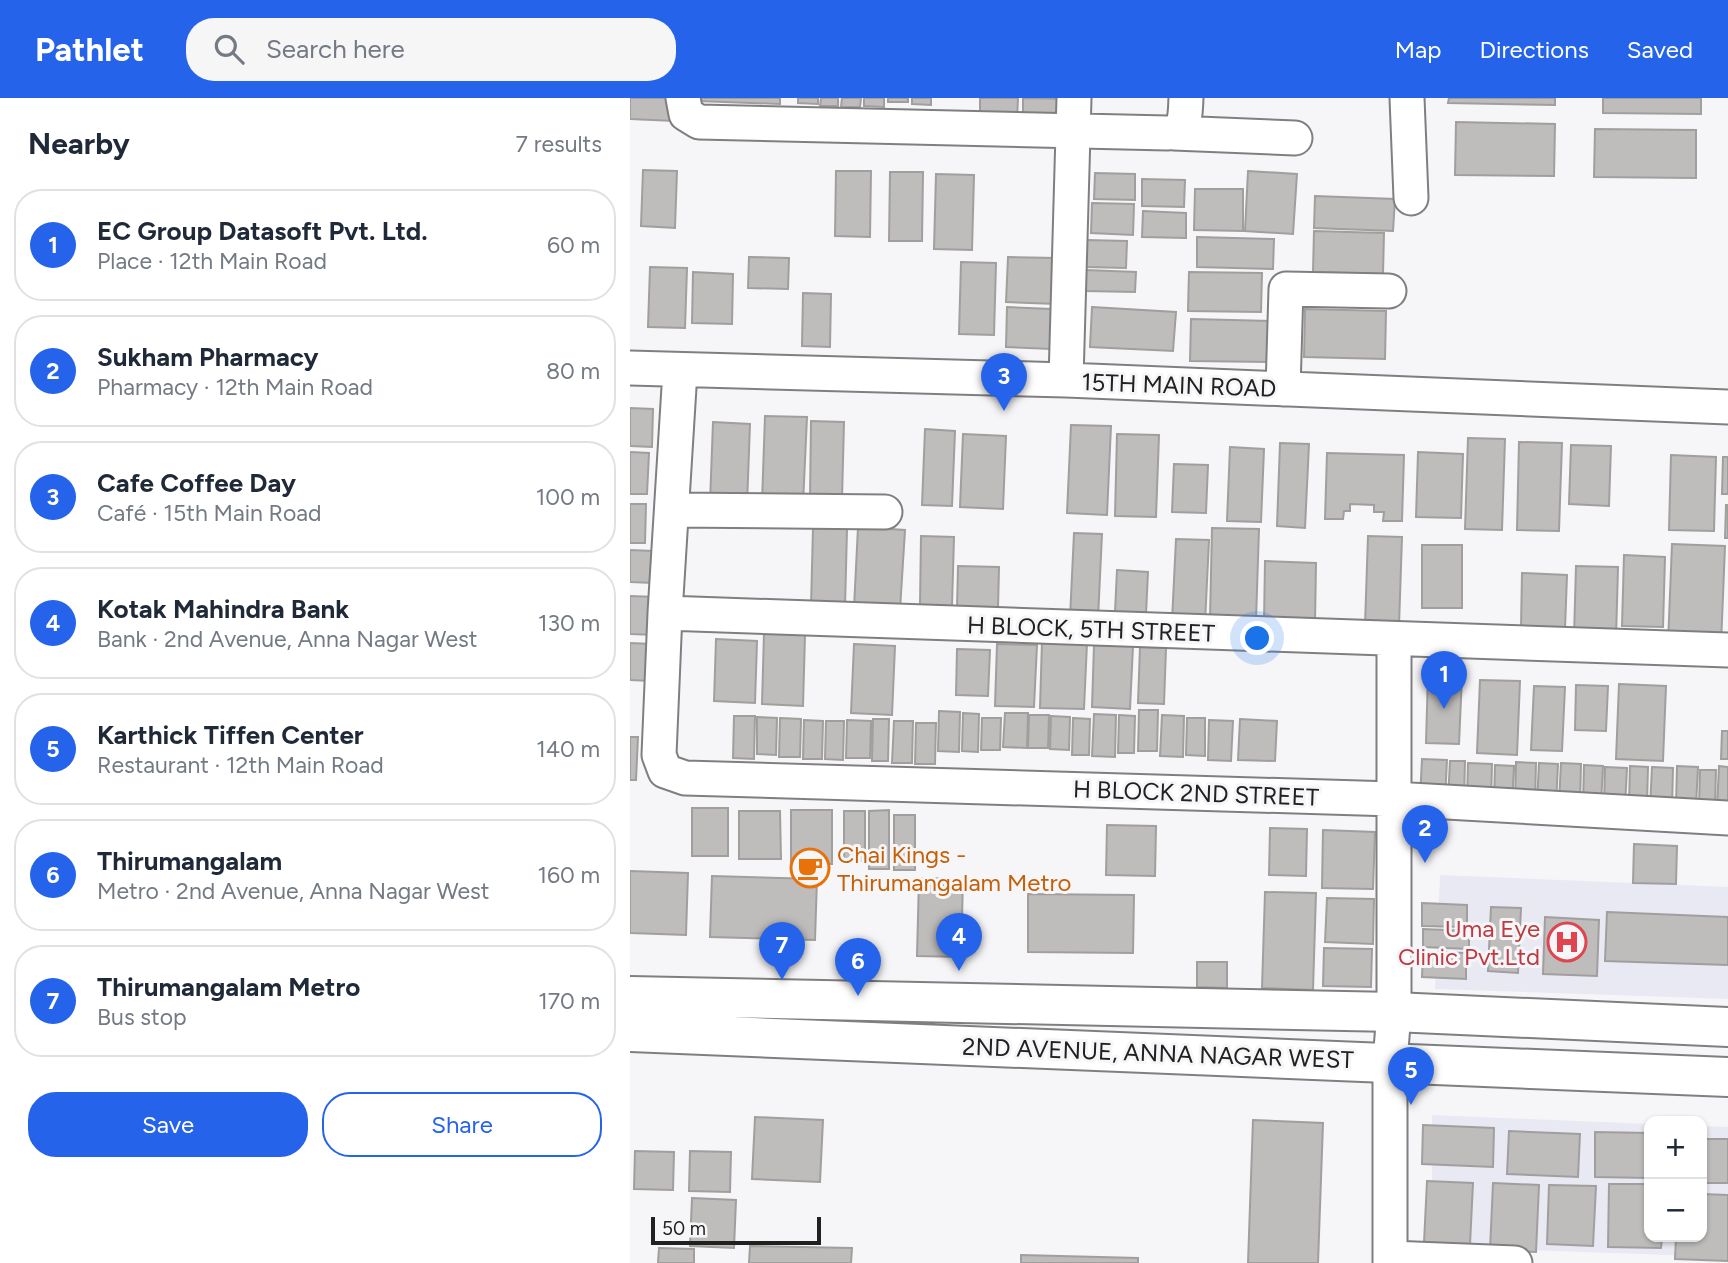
<!DOCTYPE html>
<html lang="en">
<head>
<meta charset="utf-8">
<style>
	body { margin:0; font-family:Figtree,sans-serif; background:#f6f6f7; color:#1f2937 }
	.controls { position:absolute; right:21px; bottom:21px; display:grid; overflow:hidden; border-radius:14px; box-shadow:0 2px 5px #0004 }
	.controls button { width:63px; height:63px; display:grid; place-items:center; padding:0; border:0; border-bottom:2px solid #e0e1e3; background:#fff; color:#1f2937; font:35px sans-serif }
	.scale { position:absolute; left:21px; bottom:18px; width:170px; box-sizing:border-box; padding-left:7px; border:4px solid #212121; border-top:0; font-size:19px; line-height:24px; white-space:nowrap; color:#212121; -webkit-text-stroke:5px #f6f6f8; paint-order:stroke }
	.you { position:absolute; left:628px; top:541px; width:24px; height:24px; margin:-18px; border:5px solid #fff; border-radius:50%; background:#1a73e8; box-shadow:0 0 0 10px #1a73e833 }
	.badge { display:grid; place-items:center; width:46px; height:46px; border-radius:50%; background:#2563eb; color:#fff; font-size:23px; font-weight:700 }
	.pin { position:absolute; translate:-50% -58px; filter:drop-shadow(0 2px 4px #0008) }
	.pin::after { content:''; position:absolute; top:37px; width:24px; height:21px; background:inherit; clip-path:polygon(0 0,100% 0,50% 100%) }
	.list { margin:0; padding:0; list-style:none }
	h2 { display:flex; justify-content:space-between; align-items:center; height:91px; margin:0; padding:0 28px; font-size:30px }
	h2 small { font-size:23px; font-weight:400; color:#747a83 }
	.list li { display:grid; grid-template-columns:46px 1fr auto; gap:21px; align-items:center; box-sizing:border-box; height:112px; margin:0 14px 14px; padding:0 14px; border:2px solid #e0e1e3; border-radius:28px }
	.list b { display:block; font-size:26px; white-space:nowrap }
	.list p { margin:0; font-size:23px; white-space:nowrap; color:#747a83 }
	.list em { font-size:23px; font-style:normal; color:#747a83 }
	.actions { display:flex; gap:14px; padding:21px 28px }
	.actions a { flex:1; padding:16px 0; border:2px solid #2563eb; border-radius:28px; text-align:center; font-size:24px; color:#2563eb }
	.actions .main { background:#2563eb; color:#fff }
	.icon { flex:none; width:38px; height:38px; fill:none; stroke:currentColor; stroke-width:2; stroke-linecap:round; stroke-linejoin:round }
	.map { position:relative; flex:none; width:1098px; height:1165px; overflow:hidden }
	header { display:flex; align-items:center; gap:42px; box-sizing:border-box; height:98px; padding:0 35px; background:#2563eb; color:#fff }
	header strong { font-size:33px }
	nav { display:flex; gap:38px; margin-inline-start:auto; font-size:24px }
	.search { width:490px; height:63px; background:#f6f6f7; display:flex; align-items:center; gap:18px; box-sizing:border-box; padding:0 24px; border-radius:28px; color:#747a83; font-size:26px }
	main { display:flex }
	aside { flex:1; background:#fff }
	.map>svg:first-child { display:block }
</style>
</head>
<body>
<header>
<strong>Pathlet</strong>
<div class="search"><svg class="icon" aria-label="search" viewBox="0 0 24 24"><circle cx="10" cy="10" r="6"/><path d="M15 15l6 6"/></svg>Search here</div>
<nav><a>Map</a><a>Directions</a><a>Saved</a></nav>
</header>
<main>
<aside>
<h2>Nearby<small>7 results</small></h2>
<ul class="list">
<li><span class="badge">1</span><div><b>EC Group Datasoft Pvt. Ltd.</b><p>Place · 12th Main Road</p></div><em>60 m</em></li>
<li><span class="badge">2</span><div><b>Sukham Pharmacy</b><p>Pharmacy · 12th Main Road</p></div><em>80 m</em></li>
<li><span class="badge">3</span><div><b>Cafe Coffee Day</b><p>Café · 15th Main Road</p></div><em>100 m</em></li>
<li><span class="badge">4</span><div><b>Kotak Mahindra Bank</b><p>Bank · 2nd Avenue, Anna Nagar West</p></div><em>130 m</em></li>
<li><span class="badge">5</span><div><b>Karthick Tiffen Center</b><p>Restaurant · 12th Main Road</p></div><em>140 m</em></li>
<li><span class="badge">6</span><div><b>Thirumangalam</b><p>Metro · 2nd Avenue, Anna Nagar West</p></div><em>160 m</em></li>
<li><span class="badge">7</span><div><b>Thirumangalam Metro</b><p>Bus stop</p></div><em>170 m</em></li>
</ul>
<div class="actions"><a class="main">Save</a><a>Share</a></div>
</aside>
<div class="map">
<svg width="1098" height="1165" viewBox="0 0 1098 1165">
	<rect width="100%" height="100%" fill="#f6f6f8"/>
	<path fill="#e9e9f3" d="M810,777L1098,789V901L805,891Z
		M802,1017L1019,1026V1139H1072V1028L1098,1029V1159L802,1149Z"/>
	<path fill="#bfbdbb" stroke="#a19f9e" stroke-width="2" d="M0,0H45L44,23L0,21Z
		M68,0H150V6L68,3Z
		M168,0H188V6L168,5Z
		M191,0H208V8H190Z
		M212,0H231L230,9H211Z
		M234,0H254V9L234,8Z
		M258,0H278V4H258Z
		M282,0H301V7L282,6Z
		M350,0H388L387,21L350,20Z
		M393,0L434,1L433,20H393Z
		M819,0H925V7L818,5Z
		M973,0H1071V16L973,15Z
		M826,24L925,26L924,78L825,77Z
		M965,31L1066,32V80L964,79Z
		M13,72L47,73L45,130L11,128Z
		M206,73H241L240,139L205,138Z
		M618,73L667,76L663,136L615,133Z
		M260,74H293L292,143H259Z
		M465,75L505,76V102L464,101Z
		M306,76L344,77L342,152L304,151Z
		M512,81L555,82L554,109L512,108Z
		M565,91H613V133L564,132Z
		M685,98L765,101L763,133L684,130Z
		M462,105L504,106L503,137L461,135Z
		M513,113L556,115V140L512,139Z
		M684,133L754,135L753,176L683,174Z
		M567,139L644,141L643,171L567,169Z
		M457,142L497,143L496,170L456,169Z
		M119,159L159,160L158,191L118,190Z
		M378,159L427,160L426,206L376,204Z
		M331,164L366,165L364,237L329,236Z
		M20,169L57,170L55,230L18,229Z
		M456,172L506,174L505,194L455,193Z
		M63,174L103,176L102,226L62,225Z
		M559,174L632,175L631,214L558,213Z
		M173,195L201,196L200,249L172,248Z
		M377,209L422,211L421,251L376,249Z
		M462,209L546,214L543,253L460,249Z
		M675,211L756,213L755,261L674,259Z
		M561,221L641,223L640,264L560,263Z
		M0,310L23,311L22,349L0,348Z
		M135,318L177,319L173,406L132,404Z
		M181,323L214,324L212,401H180Z
		M83,324L120,326L117,407L80,405Z
		M441,327L481,328L477,417L437,415Z
		M295,331L325,333L322,408L292,407Z
		M333,336L376,338L373,411L330,409Z
		M487,336L529,337L526,419L485,418Z
		M838,340L875,341L872,432L835,431Z
		M889,344L932,345L929,433L887,432Z
		M650,345L679,346L675,430L647,428Z
		M941,347L981,348L979,408L939,406Z
		M600,349L634,351L631,424L597,423Z
		M0,354L19,355L17,396H0Z
		M788,354L833,356L831,420L786,419Z
		M697,355L774,357L772,423H753L754,414H744V407L720,406V413H714L713,421H695Z
		M1041,357L1086,359L1084,433L1039,432Z
		M1093,359H1098V396H1092Z
		M544,366L578,367L576,415L542,414Z
		M0,406H16L15,445H0Z
		M1096,407H1098V440H1095Z
		M228,429L275,432L270,512L224,510Z
		M183,430L217,431L215,510L181,509Z
		M582,430L629,431L626,522L580,521Z
		M444,435L472,436L468,521L440,520Z
		M291,438L324,439L322,508L290,507Z
		M738,438L772,439L769,528L735,527Z
		M546,441L579,442L575,525L542,523Z
		M1042,446L1095,448L1091,547L1038,546Z
		M792,447H832V510H792Z
		M0,452L24,453L23,485L0,484Z
		M994,457L1035,459L1033,529L992,528Z
		M635,463L686,465L685,525L634,524Z
		M328,468L369,469L368,511L327,510Z
		M946,468L988,469L986,540L944,538Z
		M487,472L518,474L516,516L485,514Z
		M892,475L937,477L935,531L891,530Z
		M0,498L26,499L25,537L0,536Z
		M134,535L175,537L173,608L132,606Z
		M86,541L127,543L125,605L84,603Z
		M412,543L457,545L454,611L410,610Z
		M0,545L22,546L20,583L0,582Z
		M224,546L265,548L262,617L221,615Z
		M367,546L407,547L404,609L365,608Z
		M464,547L503,548L500,611L462,609Z
		M510,549L536,550L534,606L508,605Z
		M327,551L360,552L358,598L326,597Z
		M798,576L832,578L829,646L796,645Z
		M850,582L890,583L887,657L847,655Z
		M989,586L1036,588L1033,663L986,661Z
		M946,587L978,588L976,633L945,632Z
		M904,588L935,589L932,653L901,652Z
		M509,612H528L527,653H508Z
		M309,613L330,614L329,654L308,653Z
		M333,615L349,616L348,654L332,653Z
		M375,615H398L397,650L373,649Z
		M464,616L486,617L485,659L462,658Z
		M399,617H419L418,650H398Z
		M489,617L505,618L504,655H488Z
		M532,617L554,618L553,659L530,658Z
		M104,618H125L124,661L103,660Z
		M421,618L440,619L439,652L420,651Z
		M127,619L147,620L146,657L127,656Z
		M150,620L171,621L170,659H149Z
		M352,620H371L370,652H351Z
		M443,620L460,621L459,657H442Z
		M557,620H575V658L556,657Z
		M243,621H259L258,663H242Z
		M610,621L647,623L645,663L608,662Z
		M174,622L193,623L192,661H173Z
		M217,622L241,623L240,660H216Z
		M579,622L603,623L601,663L578,662Z
		M196,623H214L213,662L195,661Z
		M264,623H283L282,665H262Z
		M286,625H306L305,666H285Z
		M1092,633H1098V661H1091Z
		M0,639H8L6,682H0Z
		M792,661L817,662L815,701H790Z
		M820,663H835L834,701H818Z
		M886,664L906,665L905,705L885,704Z
		M838,665L862,666L861,702L837,701Z
		M909,665L928,666L926,706L907,705Z
		M931,665L951,666L950,706L929,705Z
		M865,667L884,668L882,704H864Z
		M954,667L973,668L971,707H953Z
		M1000,668L1018,669L1017,705H999Z
		M1047,668L1068,669L1066,708H1046Z
		M1089,668L1098,669V711H1087Z
		M975,669L997,670L995,708L974,707Z
		M1022,669L1043,670L1042,710H1020Z
		M1070,672H1086L1085,708H1069Z
		M62,710H98V758H62Z
		M161,712H202V766H161Z
		M259,712V771H239V713Z
		M109,713H150L151,761H109Z
		M214,713H235V763H214Z
		M264,717H285V772H264Z
		M477,727L526,728L525,778L476,777Z
		M640,730L677,731L676,778L639,777Z
		M693,732L745,734L743,791L692,790Z
		M1004,746L1047,748L1046,786L1003,785Z
		M0,773L58,775L56,837L0,835Z
		M82,778L187,781L185,842L80,839Z
		M289,780L333,781L331,859L287,858Z
		M635,794L686,795L683,892L632,890Z
		M398,796L504,797L503,855L398,854Z
		M697,800L744,801L743,846L695,844Z
		M792,805L837,807V829L792,828Z
		M861,809L891,810L888,875L858,873Z
		M977,814L1098,819V867L975,863Z
		M915,819L969,822L967,878L913,876Z
		M793,831L839,833V851L793,849Z
		M694,850L742,851L741,889L693,888Z
		M793,854L836,855V881L792,879Z
		M567,864H597V890L567,889Z
		M125,1019L193,1022L190,1084L122,1081Z
		M623,1022L693,1025L688,1165H618Z
		M793,1027L864,1030L863,1069L792,1066Z
		M879,1033L950,1036L948,1079L877,1076Z
		M965,1034L1019,1035V1080L965,1079Z
		M1072,1041H1098V1085H1072Z
		M5,1053L44,1054L43,1092L4,1091Z
		M60,1053L101,1054L100,1094L59,1093Z
		M797,1083L843,1085L840,1147L794,1145Z
		M863,1085L909,1087L906,1154L860,1152Z
		M979,1086H1019V1139H1032L1031,1150L978,1149Z
		M919,1087L966,1088L963,1148L917,1146Z
		M1072,1096L1098,1097V1163L1045,1161L1046,1139H1072Z
		M62,1100L106,1102L104,1150L60,1148Z
		M120,1148L222,1150L221,1165H119Z
		M29,1150L64,1151V1165H28Z
		M391,1157L508,1160V1165H391Z"/>
	<g fill="none" stroke-linecap="round" stroke-linejoin="round">
		<defs>
			<path id="minor" d="M53,0L56,16L69,24L537,35C557,34 555,16 556,0
				M777,0L781,100
				M544,35L665,40
				M0,270L436,282L1098,309
				M50,273L35,515L29,657L35,673L55,680L763,701L1098,720
				M436,282L444,0
				M653,291L656,191L759,193
				M43,412L255,414
				M35,515L1098,552
				M760,1160L885,1165
				M760,1165V964L764,914V542"/>
			<path id="major" d="M0,898L764,914L1098,929
				M0,934L1098,979"/>
		</defs>
		<use href="#minor" stroke="#7f7f81" stroke-width="37"/>
		<use href="#major" stroke="#7f7f81" stroke-width="42"/>
		<use href="#minor" stroke="#fff" stroke-width="33"/>
		<use href="#major" stroke="#fff" stroke-width="38"/>
	</g>
	<defs>
		<symbol id="cafe-ring" viewBox="-11 -11 22 22"><circle r="9.5" fill="#f6f6f8" stroke="#e8710a" stroke-width="1.5"/><path d="M-5.5-4.5H6V0H3Q3 3.5 0 3.5H-2.5Q-5.5 3.5-5.5 0ZM3-3.2v2h1.7v-2ZM-6 4.5H4V6H-6Z" fill="#e8710a"/></symbol>
		<symbol id="hospital-ring" viewBox="-11 -11 22 22"><circle r="9.5" fill="#f6f6f8" stroke="#e0444e" stroke-width="1.5"/><path d="M-5-5h3v3.5h4V-5h3V5h-3V1.5h-4V5h-3Z" fill="#e0444e"/></symbol>
	</defs>
	<g fill-rule="evenodd">
		<use href="#cafe-ring" x="158" y="748" width="44" height="44"/>
		<use href="#hospital-ring" x="915" y="822" width="44" height="44"/>
	</g>
	<g text-anchor="middle" dominant-baseline="central" stroke-width="6" stroke-linejoin="round" paint-order="stroke">
		<g font-size="24" fill="#212121" stroke="#f6f6f8">
			<text transform="translate(549 287) rotate(2)">15TH MAIN ROAD</text>
			<text transform="translate(461 531) rotate(2)">H BLOCK, 5TH STREET</text>
			<text transform="translate(566 695) rotate(2)">H BLOCK 2ND STREET</text>
			<text transform="translate(528 955) rotate(2)">2ND AVENUE, ANNA NAGAR WEST</text>
		</g>
		<g font-size="24" fill="#c56008" stroke="#f6f6f8" text-anchor="start">
			<text x="207" y="756">Chai Kings -<tspan x="207" dy="28">Thirumangalam Metro</tspan></text>
		</g>
		<g font-size="24" fill="#be3a42" stroke="#f6f6f8" text-anchor="end">
			<text x="910" y="830">Uma Eye<tspan x="910" dy="28">Clinic Pvt.Ltd</tspan></text>
		</g>
	</g>
</svg>
<div class="controls">
<button>+</button>
<button>−</button>
</div>
<div class="scale">50 m</div>
<div class="you"></div>
<div class="pin badge" style="left:814px;top:611px">1</div>
<div class="pin badge" style="left:795px;top:765px">2</div>
<div class="pin badge" style="left:374px;top:313px">3</div>
<div class="pin badge" style="left:329px;top:873px">4</div>
<div class="pin badge" style="left:781px;top:1007px">5</div>
<div class="pin badge" style="left:228px;top:898px">6</div>
<div class="pin badge" style="left:152px;top:882px">7</div>
</div>
</main>
</body>
</html>
